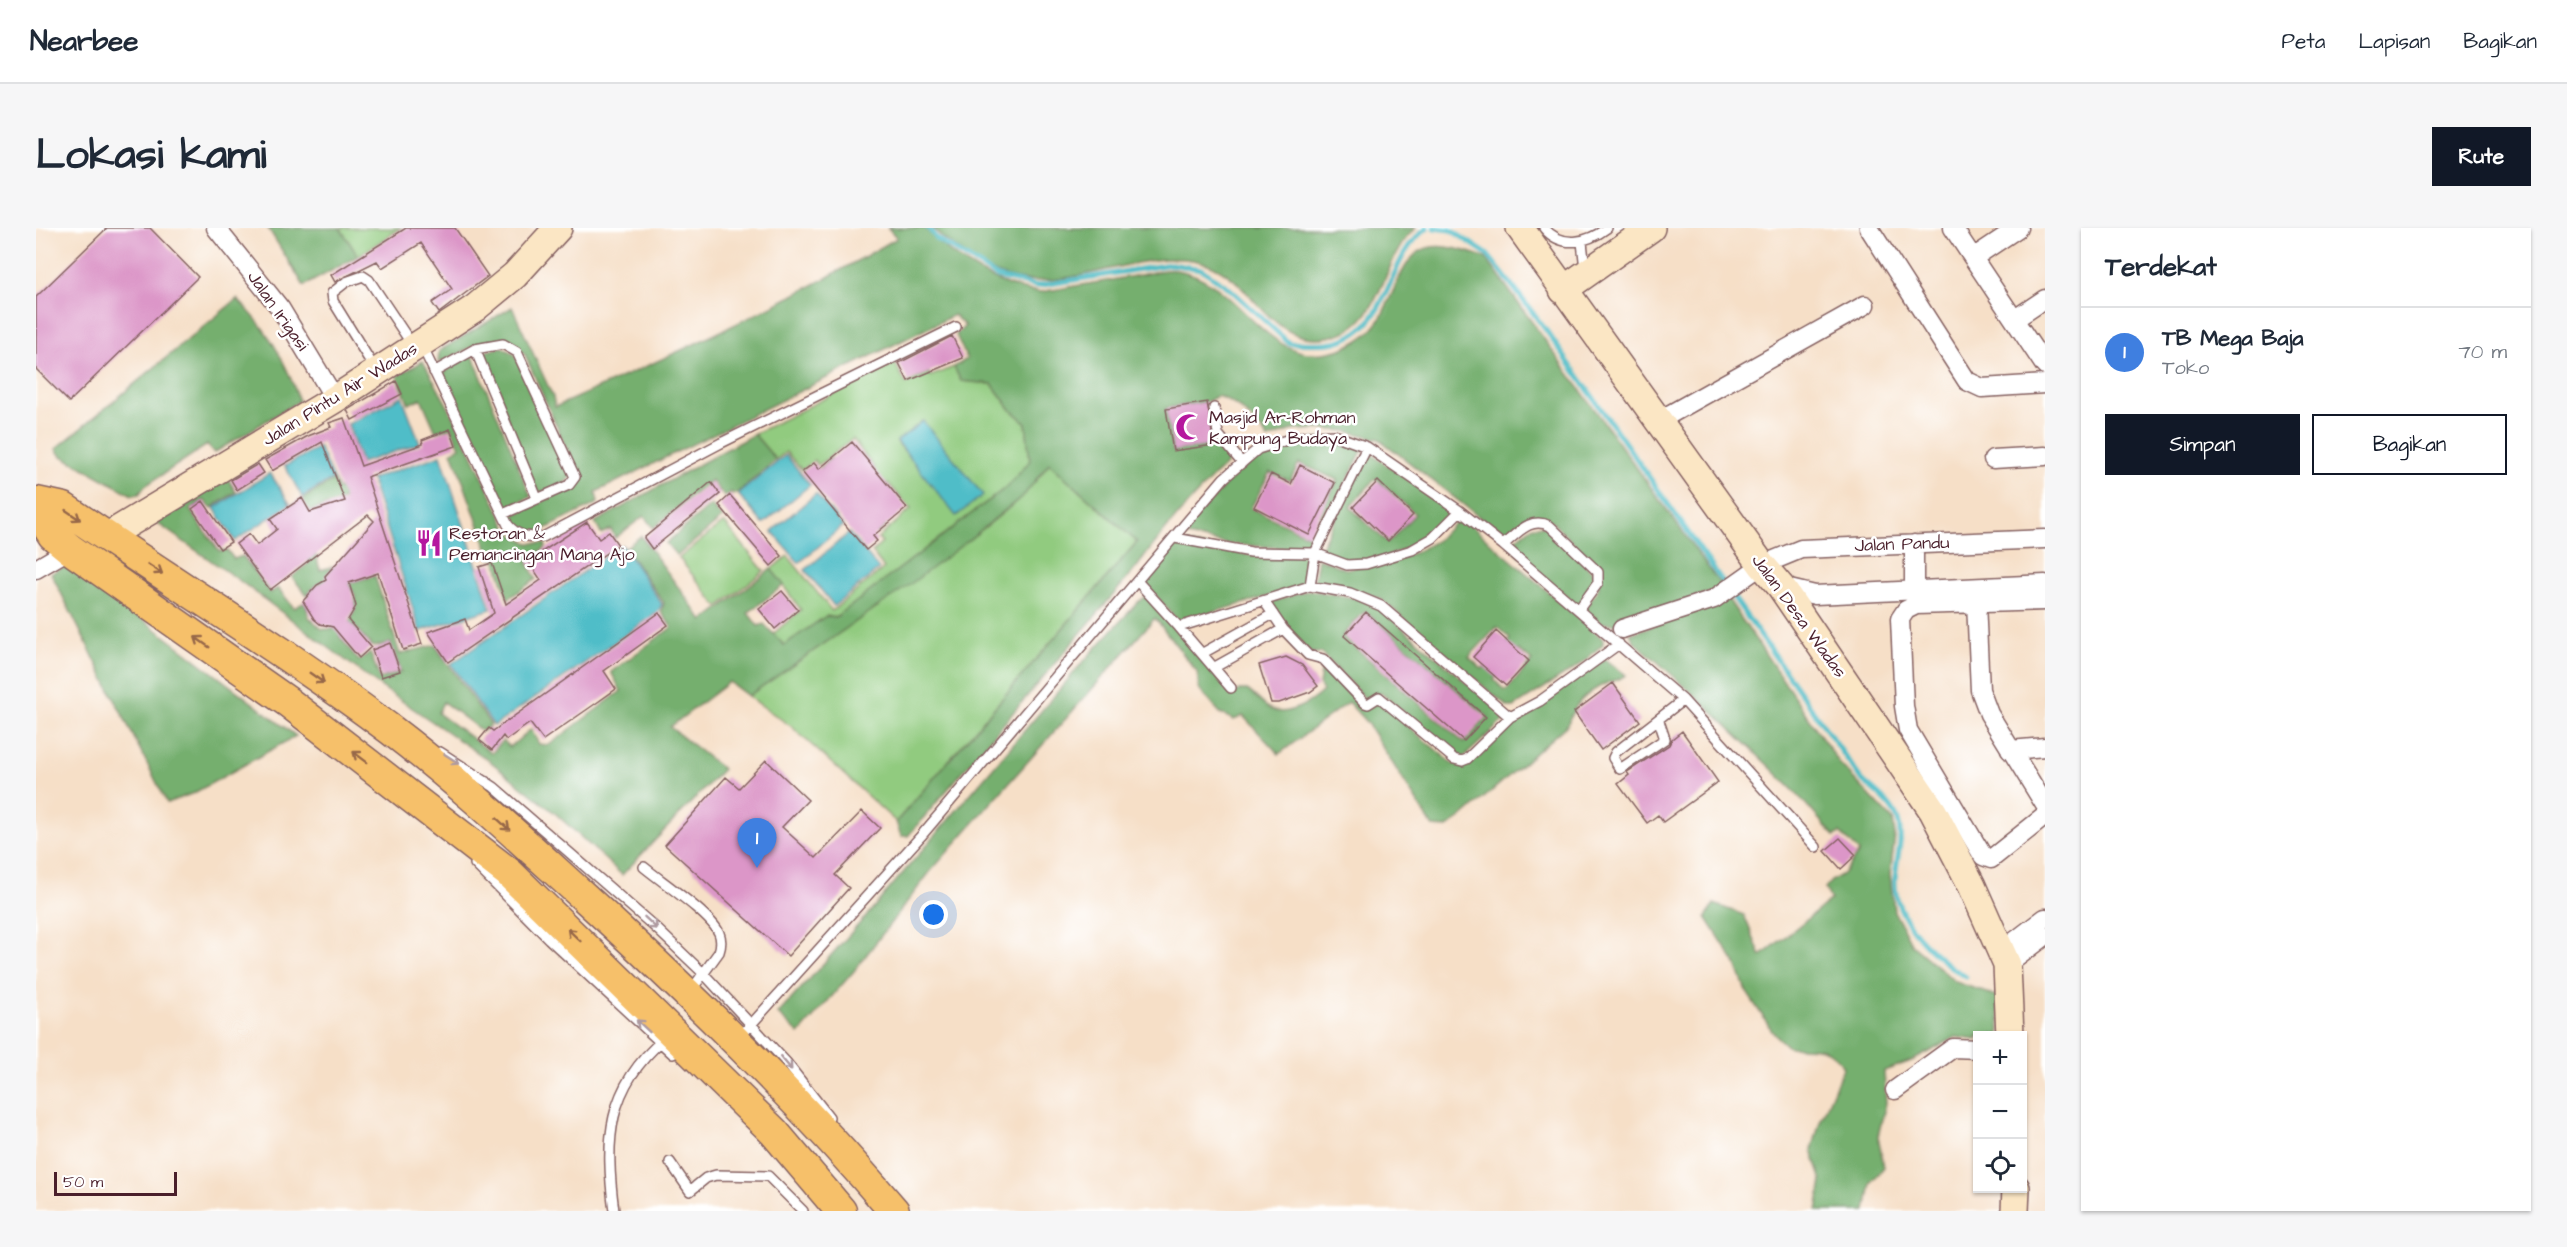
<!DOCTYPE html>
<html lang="id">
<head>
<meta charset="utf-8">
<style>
	body { margin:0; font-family:"Architects Daughter",sans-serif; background:#f6f6f7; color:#1f2937 }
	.controls { position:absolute; right:18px; bottom:18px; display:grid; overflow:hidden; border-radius:0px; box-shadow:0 2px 4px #0004 }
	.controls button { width:54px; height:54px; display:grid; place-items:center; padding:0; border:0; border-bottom:2px solid #e0e1e3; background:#fff; color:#1f2937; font:30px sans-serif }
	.scale { position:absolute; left:18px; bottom:15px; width:123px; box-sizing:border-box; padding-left:6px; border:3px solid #4a1f2b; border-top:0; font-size:16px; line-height:21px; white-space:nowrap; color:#4a1f2b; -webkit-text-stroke:4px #fff; paint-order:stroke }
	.you { position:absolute; left:898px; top:687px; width:21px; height:21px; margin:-15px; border:4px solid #fff; border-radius:50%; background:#1a73e8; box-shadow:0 0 0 9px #1a73e833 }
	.badge { display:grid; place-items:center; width:39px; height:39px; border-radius:50%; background:#111827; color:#fff; font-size:20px; font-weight:700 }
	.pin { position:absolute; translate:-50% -50px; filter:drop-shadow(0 2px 3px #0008) }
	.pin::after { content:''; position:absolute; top:32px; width:21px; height:18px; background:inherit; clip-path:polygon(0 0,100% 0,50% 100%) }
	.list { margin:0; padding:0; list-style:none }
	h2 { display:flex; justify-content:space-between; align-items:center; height:78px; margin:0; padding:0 24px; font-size:26px }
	h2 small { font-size:20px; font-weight:400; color:#747a83 }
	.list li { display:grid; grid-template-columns:39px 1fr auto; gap:18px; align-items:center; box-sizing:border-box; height:90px; padding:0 24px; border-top:2px solid #e0e1e3 }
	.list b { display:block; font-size:22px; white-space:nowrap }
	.list p { margin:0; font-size:20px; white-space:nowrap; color:#747a83 }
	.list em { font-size:20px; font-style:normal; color:#747a83 }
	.actions { display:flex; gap:12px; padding:18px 24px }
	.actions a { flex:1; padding:14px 0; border:2px solid #111827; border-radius:0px; text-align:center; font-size:21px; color:#111827 }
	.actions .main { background:#111827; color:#fff }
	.icon { flex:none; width:33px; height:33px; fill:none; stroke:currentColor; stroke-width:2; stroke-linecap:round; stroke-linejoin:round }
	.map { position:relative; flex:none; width:2009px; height:983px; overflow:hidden; border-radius:0px }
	header { display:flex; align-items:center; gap:36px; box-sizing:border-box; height:84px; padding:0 30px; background:#fff; border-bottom:2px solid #e0e1e3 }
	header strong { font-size:28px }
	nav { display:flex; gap:33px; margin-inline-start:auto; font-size:21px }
	.intro { display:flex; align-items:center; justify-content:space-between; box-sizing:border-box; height:144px; padding:0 36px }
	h1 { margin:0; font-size:42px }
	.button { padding:15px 27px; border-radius:0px; background:#111827; color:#fff; font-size:21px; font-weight:700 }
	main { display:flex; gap:36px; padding:0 36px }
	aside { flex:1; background:#fff; border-radius:0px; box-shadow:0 2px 4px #0004 }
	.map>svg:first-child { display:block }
</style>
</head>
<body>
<header>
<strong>Nearbee</strong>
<nav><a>Peta</a><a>Lapisan</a><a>Bagikan</a></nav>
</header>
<div class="intro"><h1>Lokasi kami</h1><a class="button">Rute</a></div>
<main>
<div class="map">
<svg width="2009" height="983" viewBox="0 0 2009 983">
	<rect width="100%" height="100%" fill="#fff"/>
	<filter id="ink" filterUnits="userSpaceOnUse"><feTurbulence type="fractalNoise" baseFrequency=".0167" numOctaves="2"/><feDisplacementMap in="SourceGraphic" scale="12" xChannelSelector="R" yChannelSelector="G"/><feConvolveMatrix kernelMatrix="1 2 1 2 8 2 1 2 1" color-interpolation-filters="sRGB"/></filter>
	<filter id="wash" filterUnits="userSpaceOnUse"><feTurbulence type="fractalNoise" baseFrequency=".008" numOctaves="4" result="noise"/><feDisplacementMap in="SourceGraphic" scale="24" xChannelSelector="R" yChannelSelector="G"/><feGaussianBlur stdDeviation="1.35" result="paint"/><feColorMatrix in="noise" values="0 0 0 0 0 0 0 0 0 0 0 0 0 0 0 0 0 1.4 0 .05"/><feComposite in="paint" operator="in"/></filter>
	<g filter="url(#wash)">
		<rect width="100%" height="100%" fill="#f6dfc7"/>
		<path fill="#91cb7f" stroke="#6e7555" stroke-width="1.5" fill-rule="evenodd" d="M304,0H365L322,28Z
			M859,135L870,156L893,145L895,148L918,139L925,153L956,156L976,183L990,195L994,233L973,257L799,390L790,388L748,417L737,406L765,382L735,341L752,328L796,383L848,340L836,324L846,315L842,310L875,281L852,255L830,274L850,298L841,306L784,240L795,230L819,258L839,241L817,211L782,237L778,232L766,242L750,224L740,232L718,206ZM886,193L946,267L921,287L861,214Z
			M1013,235L1101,314L860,594L756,499L712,468C782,420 852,373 919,322C953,296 990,271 1013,235Z
			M688,294L728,343L682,379L643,330Z"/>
		<path fill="#74af6e" stroke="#5f674c" stroke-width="1.5" fill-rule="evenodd" d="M232,0H304L322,28L268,58Z
			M852,0H889C915,31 965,61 1005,64C1038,58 1071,53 1104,47C1115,45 1129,40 1140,42C1204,51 1227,138 1294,124C1313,120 1336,107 1345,89C1374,32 1371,0 1450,30L1687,360L1580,396L1565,395L1549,381L1563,359L1560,337L1515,293L1501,288H1493L1470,306H1465L1343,211L1310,203L1287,201L1257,202L1232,211C1220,194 1201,174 1181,168L1171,174L1130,180L1137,223L1178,217L1193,232C1190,239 1183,243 1177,249C1150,277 1124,307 1101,339L872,608H865L860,594L1101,314L1013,235L989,266L934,311L876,355L712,468L693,454L634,499L687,541L586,647L520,586L455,534L341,456L204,353L118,293L189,246L200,264L175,280L168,272L154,282L183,323L191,322L198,331L207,328L234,365L242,360L258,380L269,374L273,389L286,401H298L313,395C336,360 296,334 271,367L256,349L274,334L258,313L256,277L298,252L302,261L312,257L315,269L268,285L284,342L304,337L312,355L339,348L364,426L399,417L455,497L446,503L407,474L402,485L456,525L467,512L474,519L495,501L503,516L513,517L585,463L575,444L636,399L625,384L628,375L589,320L605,308L667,393L735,341L748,357L712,385L722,398L728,396L748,417L790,388L799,390L973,257L994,233L990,195L976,183L956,156L925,153L918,139L931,131L920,107L929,98L918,87L560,264L562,275L501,305L481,300L473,289L540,258L544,251L489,127L476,113C442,109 431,124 402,135L403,123L476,79L517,169L519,179C635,128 751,75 861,10ZM317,397L337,419L355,415L365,444L344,451L334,424L323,433L303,408Z
			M897,0H1380C1343,31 1350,99 1292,109C1233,119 1219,53 1172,36C1112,14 1029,70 966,47C944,40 923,21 904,8Z
			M201,71C231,99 251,135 263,173L178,225L171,217L109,258L103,266L96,267L24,227L20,221Z
			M466,119L478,126L536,247L529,255L502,265L444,125Z
			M436,126L495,269L469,280L404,147Z
			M387,133L420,193L473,304L492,315H509L510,319L491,333L500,351L472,371L459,330L455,331L416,223L424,219L415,199L400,204L385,170L373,176L361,148Z
			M718,206L740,232L701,265L697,267L695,264L689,269L675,252L617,300L608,288L579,310L575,301L565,306L559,294Z
			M1298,210L1327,221L1276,322L1192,316L1145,307C1178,270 1206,228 1257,214C1269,210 1285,211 1298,210ZM1263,235L1301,252L1275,309L1215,280L1234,244L1254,253Z
			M1332,224L1419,284C1393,309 1353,337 1314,334C1304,334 1293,327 1283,323ZM1340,250L1379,286L1352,315L1314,279Z
			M675,277L686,290L641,328L630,315Z
			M1425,289L1567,411V416L1544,437L1478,479H1472L1345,371L1329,365L1278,355L1282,330L1310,341L1378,325L1400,313ZM1461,399L1474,411L1466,420L1476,429L1483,422L1496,433L1470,463L1458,452L1465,443L1454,433L1446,441L1433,429Z
			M1497,298H1508L1562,349L1543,379L1472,317Z
			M1140,313L1213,327H1277L1272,357L1143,394L1109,355Z
			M34,336L260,508L158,565L131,575L15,345Z
			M1273,362L1324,371L1344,381L1471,489L1427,530L1422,529L1345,465L1331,472L1285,425H1274L1249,398L1233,375ZM1329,383L1452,489L1428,515L1306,408Z
			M1111,368L1196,467L1203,462H1211C1219,467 1226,476 1234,481C1250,490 1276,474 1287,463L1283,456L1286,439L1329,481L1343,474L1417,536L1426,537L1436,532L1469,499L1569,431L1590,447C1582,453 1577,452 1569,456C1551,464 1536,478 1532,496L1425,590L1410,600L1397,599L1331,495L1312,474L1243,526L1207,488L1198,492L1185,486L1163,461L1161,444L1119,390L894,644L818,743L763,806L742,786L832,686L1047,434L1102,374Z
			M1692,371L1804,536L1857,592L1859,608L1854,646L1858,683L1876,717L1920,754L1963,769L1964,807L1942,808L1941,812L1920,809L1878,832L1848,843L1850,875L1842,908L1848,939L1835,955L1830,983H1781L1786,953L1776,922L1784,894L1807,840C1797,816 1774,819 1752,819L1739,807L1710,763L1700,736L1670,689L1678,676L1708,687L1725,728L1795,672L1789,660L1795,653L1807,646L1823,624L1804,605L1799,608C1783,593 1770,575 1755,560C1704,509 1653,461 1599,414L1594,406Z"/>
		<path fill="#50bdc8" stroke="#4d6e7a" stroke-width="1.5" d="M366,168L384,215L325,235L312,196Z
			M887,193L947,267L920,288L861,213Z
			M283,219L297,251L266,269L249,238Z
			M405,227L455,381L384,403L335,251Z
			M750,227L774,257L727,296L702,266Z
			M234,245L254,276L199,313L178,280Z
			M780,266L807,298L763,335L736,303Z
			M813,305L843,341L798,378L769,342Z
			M586,317L626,376L622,384L458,498L415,436Z"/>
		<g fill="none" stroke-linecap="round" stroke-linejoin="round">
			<path stroke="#50bdc8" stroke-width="5" d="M892,0L901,11L962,49L1001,58L1135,36L1165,41L1192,59L1253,115C1267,115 1285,117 1299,114C1357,100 1348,31 1391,0
				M1398,0L1415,2L1451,26L1478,60L1512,105L1825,551C1838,563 1859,577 1863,596C1867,615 1860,632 1859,651C1857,692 1898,729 1930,749"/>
		</g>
		<g id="blocks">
			<path fill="#dc96c8" d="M71,0H114L162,49L33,174L0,141V69Z
				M370,0H419L452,48L403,85L396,75L416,61L385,15L346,40L341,33L299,54L295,47Z
				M916,108L927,130L872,153L863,135Z
				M360,153L366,166L316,192L311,182Z
				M1171,174L1178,217L1137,223L1130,181Z
				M308,190L325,238L387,216L386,212L414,201L420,218L331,249L386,416L367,422L342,345L313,355L320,378L312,392L335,419L323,430L297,399L284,396L278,391L267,373L281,357L290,352L289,348L338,293L332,287L234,362L200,316L213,306L221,317L241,301L234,291L266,270L274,284L309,273L286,214L236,243L229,232L272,208L295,199L293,195Z
				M816,214L871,280L837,308L841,313L830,322L766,244L778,235L783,241Z
				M222,236L228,245L201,262L195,252Z
				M1264,237L1299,255L1273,307L1218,279L1235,246L1255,256Z
				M1342,253L1377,287L1352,313L1317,279Z
				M675,254L684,266L616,321L608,310Z
				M694,267L746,328L735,338L683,277Z
				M167,273L195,314L184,321L156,281Z
				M551,294L563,311L573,304L582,317L412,434L392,404L429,391L433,402L458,385L443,339L456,335L470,376L505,352L492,333Z
				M746,363L762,382L739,401L723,381Z
				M1330,384L1450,489L1428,513L1308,408Z
				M623,385L632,397L568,443L580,461L559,476L507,512L494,495L470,512L467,508L456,522L443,512L453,500L457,503Z
				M1460,403L1493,433L1470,458L1437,429Z
				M354,415L364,443L345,449L336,422Z
				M1250,429L1266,437L1282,458L1274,464L1243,475H1235L1223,437Z
				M1577,455L1604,493L1565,522L1538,484Z
				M1646,503L1682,554L1627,594L1622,587L1611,595L1582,556L1593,547L1591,544L1633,517L1636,511Z
				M730,532L772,572L746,599L780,630L826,583L844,600L799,647L813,660L752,728L629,617L690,549L703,560Z
				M1804,610L1820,627L1805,641L1789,623Z"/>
		</g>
	</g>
	<g filter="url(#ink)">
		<use href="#blocks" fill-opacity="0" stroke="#866262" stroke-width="1.5"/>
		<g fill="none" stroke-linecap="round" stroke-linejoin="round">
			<defs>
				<path id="lane" d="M1508,0C1526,21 1551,15 1571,0
					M1546,14L1549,41
					M386,118L472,297C482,309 493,309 507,309L685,215L920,99
					M439,121L501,270
					M339,141L297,73L296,65L310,54L327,48L333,52L377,118
					M398,144L439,121L467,116L481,124L539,249L533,257L467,286
					M1178,180L1182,206L1206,235
					M1139,310L1215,324L1279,325L1311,337L1330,336L1376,322L1397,310L1424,283
					M1467,317C1482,305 1494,288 1514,298L1562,344V355L1543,381
					M1102,354L1143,399L1274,358L1314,365L1345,378L1474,489L1504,473L1583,416
					M1274,358L1279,325L1331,219
					M1228,373L1247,401L1272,427L1287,431L1329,475L1332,476L1343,469L1418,531L1426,533L1431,531L1474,489
					M1143,399L1195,460
					M1167,425L1237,386
					M1179,439L1247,401
					M1623,493L1629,511L1584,541L1577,530L1580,524L1647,472
					M404,524L458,559L621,701L667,745L750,834L793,889
					M439,636L513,711L637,826
					M608,639C626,654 674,686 683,705C686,712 685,718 683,724L654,764
					M702,811L885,608L1188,250L1222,221L1260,209L1298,207L1331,219L1424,283L1467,317L1647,472L1780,619
					M634,934L654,963L670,950L680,947L732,948L767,983
					M578,983C569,913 570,860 628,811"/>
				<path id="street" d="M180,0L244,80L299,171
					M1833,0L1931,153L1946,160L2009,156
					M1917,0L2009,138
					M1937,30L1982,0
					M1979,91L2009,71
					M1622,193L1829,77
					M1957,231L2009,228
					M1878,316V363
					M0,341L34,321
					M1745,359L1779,367L2009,356
					M2009,373L1880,377L1870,382L1864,391L1868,478L1872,502L1947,628L1955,631L2009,588
					M1940,374L1944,462L1953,486L2009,577
					M1586,401L1678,371L1726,337L1765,321L2009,311
					M1974,522L2009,519
					M1966,723L2009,690
					M1971,737L2009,708
					M1859,862L1917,820L1942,821"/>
				<path id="secondary" d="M1484,0L1726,337L1745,359L1897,583L1936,658L1971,737L1974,808
					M1527,62L1615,0
					M70,309L299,171L439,80L479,47L522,0
					M1979,983L1980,960"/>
				<path id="primary" d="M0,274L28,280C137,355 250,423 355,502C422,553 483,610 546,667C655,767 762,870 858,983
					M0,281L17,307L34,321L252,474L473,645L738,904L805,983"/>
			</defs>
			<use href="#lane" stroke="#866262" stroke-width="12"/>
			<use href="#street" stroke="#866262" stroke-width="21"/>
			<use href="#secondary" stroke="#866262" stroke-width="30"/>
			<use href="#primary" stroke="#866262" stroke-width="33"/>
			<use href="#lane" stroke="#fff" stroke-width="9"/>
			<use href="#street" stroke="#fff" stroke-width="18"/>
			<use href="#secondary" stroke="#fbe6c4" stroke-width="27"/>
			<use href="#primary" stroke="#f6c06b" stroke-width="30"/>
		</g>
		<defs><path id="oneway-shaft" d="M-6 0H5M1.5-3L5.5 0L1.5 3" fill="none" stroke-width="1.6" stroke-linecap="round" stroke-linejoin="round" transform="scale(1.5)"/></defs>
		<g stroke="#976748">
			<use href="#oneway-shaft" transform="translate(37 287) rotate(34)"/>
			<use href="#oneway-shaft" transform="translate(119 341) rotate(33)"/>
			<use href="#oneway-shaft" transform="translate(166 414) rotate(-145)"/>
			<use href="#oneway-shaft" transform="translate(281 450) rotate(35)"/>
			<use href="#oneway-shaft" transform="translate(324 529) rotate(-143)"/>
			<use href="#oneway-shaft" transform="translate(467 596) rotate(42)"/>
			<use href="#oneway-shaft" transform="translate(538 707) rotate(-136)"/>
		</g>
		<g stroke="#ae9aa0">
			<use href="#oneway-shaft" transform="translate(416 531) rotate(33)"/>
			<use href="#oneway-shaft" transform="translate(615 695) rotate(43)"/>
			<use href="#oneway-shaft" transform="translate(607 798) rotate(-137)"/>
			<use href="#oneway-shaft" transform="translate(750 835) rotate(50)"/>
		</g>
	</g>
	<defs>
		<symbol id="mosque-bare" viewBox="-9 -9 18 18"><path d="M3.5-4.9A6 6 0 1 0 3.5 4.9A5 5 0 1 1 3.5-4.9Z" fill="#b5179e" stroke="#fff" stroke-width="2.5" paint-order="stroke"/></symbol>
		<symbol id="restaurant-bare" viewBox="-9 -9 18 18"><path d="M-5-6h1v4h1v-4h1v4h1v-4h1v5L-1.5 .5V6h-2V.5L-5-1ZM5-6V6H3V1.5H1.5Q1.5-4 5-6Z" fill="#b5179e" stroke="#fff" stroke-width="2.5" paint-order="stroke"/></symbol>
	</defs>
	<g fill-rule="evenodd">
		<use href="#mosque-bare" x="1134" y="180" width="38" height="38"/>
		<use href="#restaurant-bare" x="374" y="296" width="38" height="38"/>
	</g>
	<g text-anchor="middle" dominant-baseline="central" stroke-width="5" stroke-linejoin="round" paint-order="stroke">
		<g font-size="18" fill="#4a1f2b" stroke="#fff">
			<text transform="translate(242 83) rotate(55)">Jalan Irigasi</text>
			<text transform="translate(304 166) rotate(-32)">Jalan Pintu Air Wadas</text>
			<text transform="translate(1866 316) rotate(-2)">Jalan Pandu</text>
			<text transform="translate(1763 388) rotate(54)">Jalan Desa Wadas</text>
		</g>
		<g font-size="18" fill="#4a1f2b" stroke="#fff" text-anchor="start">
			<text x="1173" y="189">Masjid Ar-Rohman<tspan x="1173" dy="21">Kampung Budaya</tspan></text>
			<text x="413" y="305">Restoran &amp;<tspan x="413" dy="21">Pemancingan Mang Ajo</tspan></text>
		</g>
	</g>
</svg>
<div class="controls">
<button>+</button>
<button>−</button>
<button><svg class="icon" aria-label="locate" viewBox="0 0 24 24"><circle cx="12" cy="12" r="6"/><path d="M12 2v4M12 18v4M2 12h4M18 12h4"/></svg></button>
</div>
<div class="scale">50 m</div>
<div class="you"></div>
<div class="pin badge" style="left:721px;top:640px;background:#3f7fe0">1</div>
</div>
<aside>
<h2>Terdekat<small></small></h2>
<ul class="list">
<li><span class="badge" style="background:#3f7fe0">1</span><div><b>TB Mega Baja</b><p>Toko</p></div><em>70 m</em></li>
</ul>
<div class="actions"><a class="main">Simpan</a><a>Bagikan</a></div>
</aside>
</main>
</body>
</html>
